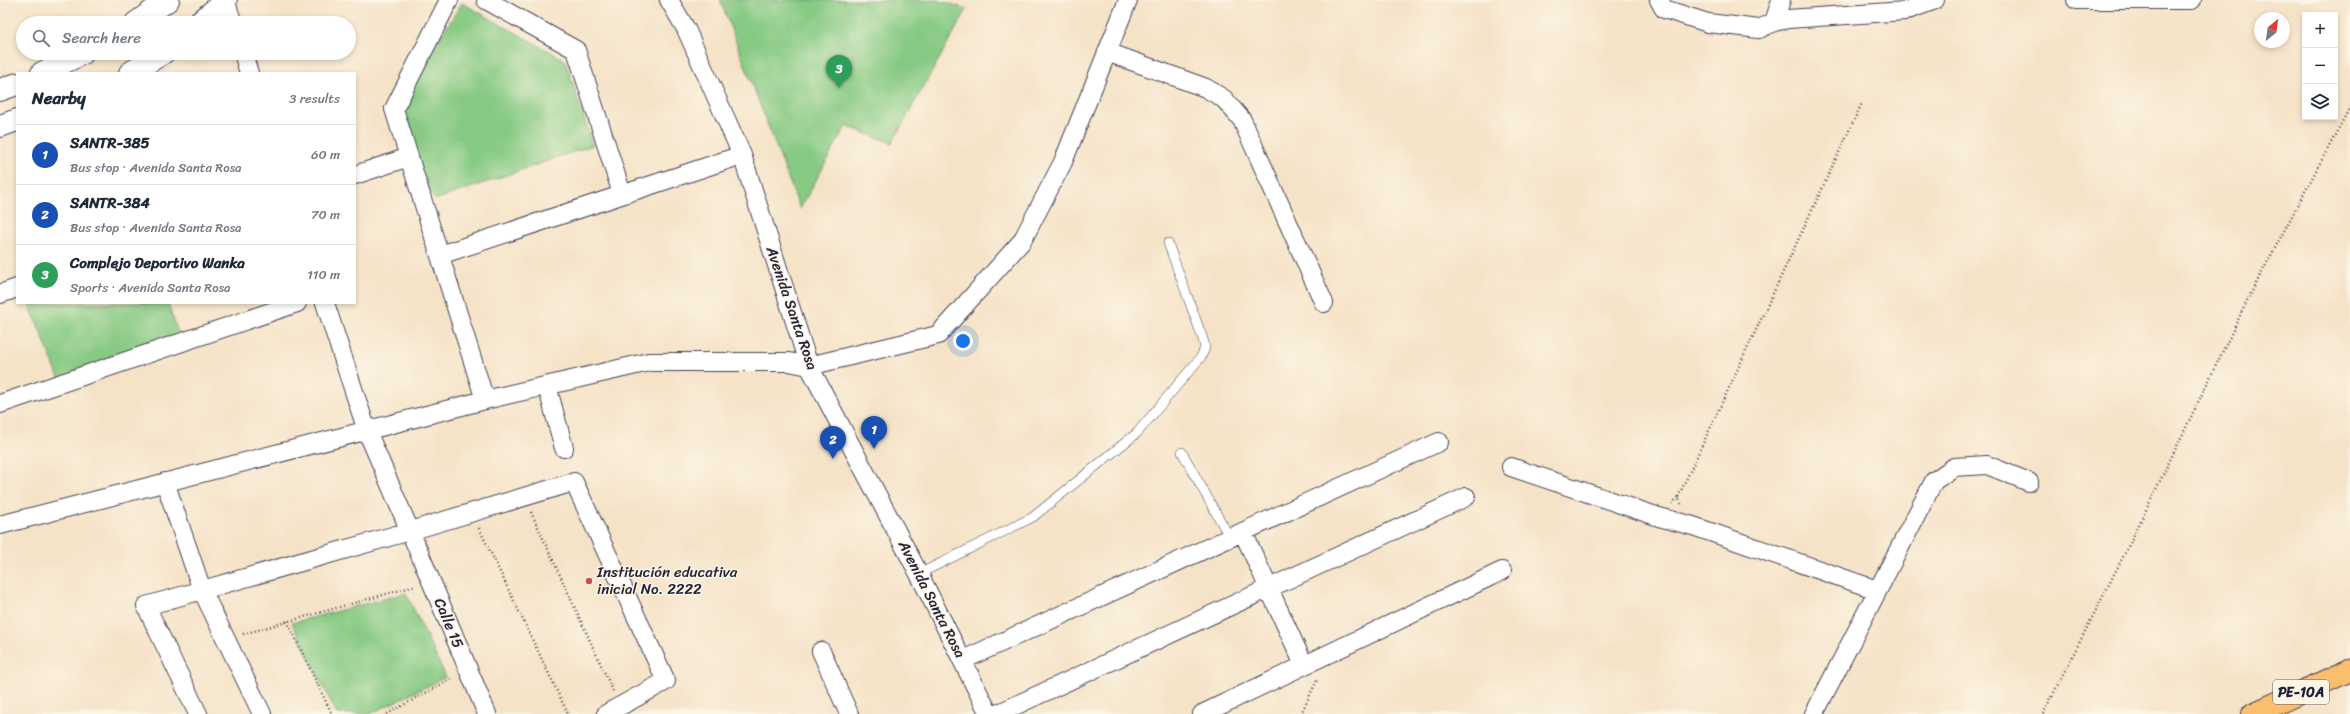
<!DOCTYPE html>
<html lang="en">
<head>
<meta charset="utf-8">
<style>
	body { margin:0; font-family:Sriracha,sans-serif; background:#f6f6f7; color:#1f2937 }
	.controls { position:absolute; right:12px; top:12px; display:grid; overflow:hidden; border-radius:0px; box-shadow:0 2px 6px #0003 }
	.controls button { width:36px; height:36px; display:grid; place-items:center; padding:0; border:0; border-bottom:1px solid #e0e1e3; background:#fff; color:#1f2937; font:20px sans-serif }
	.compass { position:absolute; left:2254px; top:12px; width:36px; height:36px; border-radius:50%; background:#fff; box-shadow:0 2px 6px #0003; rotate:29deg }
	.you { position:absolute; left:963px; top:341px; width:14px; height:14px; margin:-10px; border:3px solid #fff; border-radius:50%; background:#1a73e8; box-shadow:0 0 0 6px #1a73e833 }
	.badge { display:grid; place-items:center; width:26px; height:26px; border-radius:50%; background:#db2777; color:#fff; font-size:13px; font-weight:700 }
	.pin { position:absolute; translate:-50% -33px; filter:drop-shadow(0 1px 2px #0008) }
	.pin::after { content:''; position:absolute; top:21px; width:14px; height:12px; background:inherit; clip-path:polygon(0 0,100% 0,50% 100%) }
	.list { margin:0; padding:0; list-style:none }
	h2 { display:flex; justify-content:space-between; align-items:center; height:52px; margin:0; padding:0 16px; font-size:17px }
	h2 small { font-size:13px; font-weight:400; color:#747a83 }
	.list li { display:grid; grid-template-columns:26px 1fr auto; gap:12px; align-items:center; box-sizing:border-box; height:60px; padding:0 16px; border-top:1px solid #e0e1e3 }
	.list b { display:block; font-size:15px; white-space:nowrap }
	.list p { margin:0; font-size:13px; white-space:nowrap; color:#747a83 }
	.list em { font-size:13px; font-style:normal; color:#747a83 }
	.icon { flex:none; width:22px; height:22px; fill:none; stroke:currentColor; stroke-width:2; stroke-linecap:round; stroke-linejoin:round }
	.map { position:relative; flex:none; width:2350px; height:714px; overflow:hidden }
	.search { position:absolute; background:#fff; box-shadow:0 2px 6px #0003; left:16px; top:16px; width:340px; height:44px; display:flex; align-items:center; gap:10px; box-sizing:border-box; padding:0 14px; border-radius:22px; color:#747a83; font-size:15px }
	.panel { position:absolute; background:#fff; box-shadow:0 2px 6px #0003; left:16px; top:72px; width:340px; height:232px; border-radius:0px }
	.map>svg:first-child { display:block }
</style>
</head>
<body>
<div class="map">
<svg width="2350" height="714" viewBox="0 0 2350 714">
	<rect width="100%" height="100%" fill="#fcf5e5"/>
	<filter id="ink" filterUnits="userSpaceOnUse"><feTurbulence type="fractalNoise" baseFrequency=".025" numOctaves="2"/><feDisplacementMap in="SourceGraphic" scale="8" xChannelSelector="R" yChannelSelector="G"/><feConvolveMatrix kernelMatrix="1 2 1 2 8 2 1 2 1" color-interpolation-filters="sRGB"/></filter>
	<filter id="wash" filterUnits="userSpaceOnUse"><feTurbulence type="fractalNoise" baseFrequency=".012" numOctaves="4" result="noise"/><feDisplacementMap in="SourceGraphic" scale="16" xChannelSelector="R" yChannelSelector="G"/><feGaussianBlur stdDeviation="0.9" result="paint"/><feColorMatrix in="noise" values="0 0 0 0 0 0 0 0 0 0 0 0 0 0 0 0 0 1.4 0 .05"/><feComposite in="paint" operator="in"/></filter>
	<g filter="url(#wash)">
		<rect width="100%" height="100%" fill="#f5e3c8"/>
		<path fill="#87ca83" stroke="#54765f" d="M720,0H937L967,9L892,143L846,126L800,209Z
			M462,3L565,60L593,145L435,200L394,109Z
			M29,303H168L181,342L61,383Z
			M406,593L446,677L370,714H337L292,623Z"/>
	</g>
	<g filter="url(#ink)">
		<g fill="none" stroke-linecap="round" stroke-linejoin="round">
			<defs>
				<path id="service" d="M1182,452L1230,538
					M919,574L1033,517L1137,433L1201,357L1205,348L1203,339L1168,243"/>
				<path id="minor" d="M225,0L233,23
					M449,0L394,109L485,400
					M486,0L576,50L622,194
					M669,0L686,29L742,155L809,366L919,574L989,714
					M1659,0L1664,9L1708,23L1759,29L1774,22L1788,19L1905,11L1935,0
					M2076,0H2192
					M1774,22L1781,0
					M1107,52L1206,88L1224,99L1242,120L1324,303
					M243,53L249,73
					M355,175L409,157
					M440,255L742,155
					M0,294L17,288
					M325,303L367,431L410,531
					M547,386L564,448
					M0,404L297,303
					M1511,467L1659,517L1693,526L1877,590
					M165,482L202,590L262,714
					M0,525L485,400L649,362H789L809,366L938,335L1022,241L1063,162L1128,0
					M410,531L487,714
					M1243,532L1304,665
					M821,651L849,714
					M963,660L1439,442
					M198,714L146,606L410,531L574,482L666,681L606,714
					M997,714L1466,497
					M1202,714L1502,571
					M1814,714L1934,481L1954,467L1987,465L2029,482"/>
				<path id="tertiary" d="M136,23L168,0
					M199,23L226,0
					M42,73L83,53
					M130,73L163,53
					M0,90L17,84
					M0,126L17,120"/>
				<path id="trunk" d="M2253,714L2350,670"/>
			</defs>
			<use href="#service" stroke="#423f50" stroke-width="10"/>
			<use href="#minor" stroke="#423f50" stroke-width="20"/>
			<use href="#tertiary" stroke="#423f50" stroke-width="24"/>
			<use href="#trunk" stroke="#423f50" stroke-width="24"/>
			<path stroke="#423f50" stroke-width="2.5" stroke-dasharray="1 3" stroke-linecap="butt" d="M1678,497L1862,103
				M1672,504L1678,497L1682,506
				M531,512L613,691
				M479,528L568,714
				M287,621L332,714
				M243,634L415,586
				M387,714L453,678
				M1301,714L1318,678
				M2043,714L2128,547L2251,293L2350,107"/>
			<use href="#service" stroke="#fff" stroke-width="9"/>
			<use href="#minor" stroke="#fff" stroke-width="18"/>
			<use href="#tertiary" stroke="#fff" stroke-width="22"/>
			<use href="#trunk" stroke="#fabe6d" stroke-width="22"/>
		</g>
	</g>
	<circle fill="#d1495b" stroke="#fcf5e5" stroke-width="1.5" cx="589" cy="581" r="4"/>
	<g text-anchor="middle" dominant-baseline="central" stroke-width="3" stroke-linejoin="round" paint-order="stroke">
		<rect fill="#fcf5e5" stroke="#63616e" stroke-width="1" x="2273" y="680" width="56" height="24" rx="3"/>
		<g font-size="14" font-weight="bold" fill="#22223b">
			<text x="2301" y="692">PE-10A</text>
		</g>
		<g font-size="15" fill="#22223b" stroke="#fcf5e5">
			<text transform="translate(792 308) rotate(71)">Avenida Santa Rosa</text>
			<text transform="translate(932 599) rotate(63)">Avenida Santa Rosa</text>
			<text transform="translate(449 623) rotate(67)">Calle 15</text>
		</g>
		<g font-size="15" fill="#22223b" stroke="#fcf5e5" text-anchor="start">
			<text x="597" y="572">Institución educativa<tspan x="597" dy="17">inicial No. 2222</tspan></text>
		</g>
	</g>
</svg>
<div class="controls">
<button>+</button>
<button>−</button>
<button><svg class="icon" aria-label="layers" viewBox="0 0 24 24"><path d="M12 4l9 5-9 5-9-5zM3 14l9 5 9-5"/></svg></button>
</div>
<svg class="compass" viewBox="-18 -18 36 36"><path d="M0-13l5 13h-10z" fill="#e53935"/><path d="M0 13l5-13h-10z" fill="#747a83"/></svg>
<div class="you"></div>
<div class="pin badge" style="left:874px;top:449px;background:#1a4fb4">1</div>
<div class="pin badge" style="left:833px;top:459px;background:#1a4fb4">2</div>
<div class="pin badge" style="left:839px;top:88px;background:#2e9e5b">3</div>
<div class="search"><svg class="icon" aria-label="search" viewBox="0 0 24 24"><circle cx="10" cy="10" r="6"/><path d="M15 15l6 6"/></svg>Search here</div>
<section class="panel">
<h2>Nearby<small>3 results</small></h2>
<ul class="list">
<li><span class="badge" style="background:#1a4fb4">1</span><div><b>SANTR-385</b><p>Bus stop · Avenida Santa Rosa</p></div><em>60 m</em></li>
<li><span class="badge" style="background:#1a4fb4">2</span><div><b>SANTR-384</b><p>Bus stop · Avenida Santa Rosa</p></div><em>70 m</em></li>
<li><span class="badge" style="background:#2e9e5b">3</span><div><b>Complejo Deportivo Wanka</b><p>Sports · Avenida Santa Rosa</p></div><em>110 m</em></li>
</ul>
</section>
</div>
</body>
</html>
